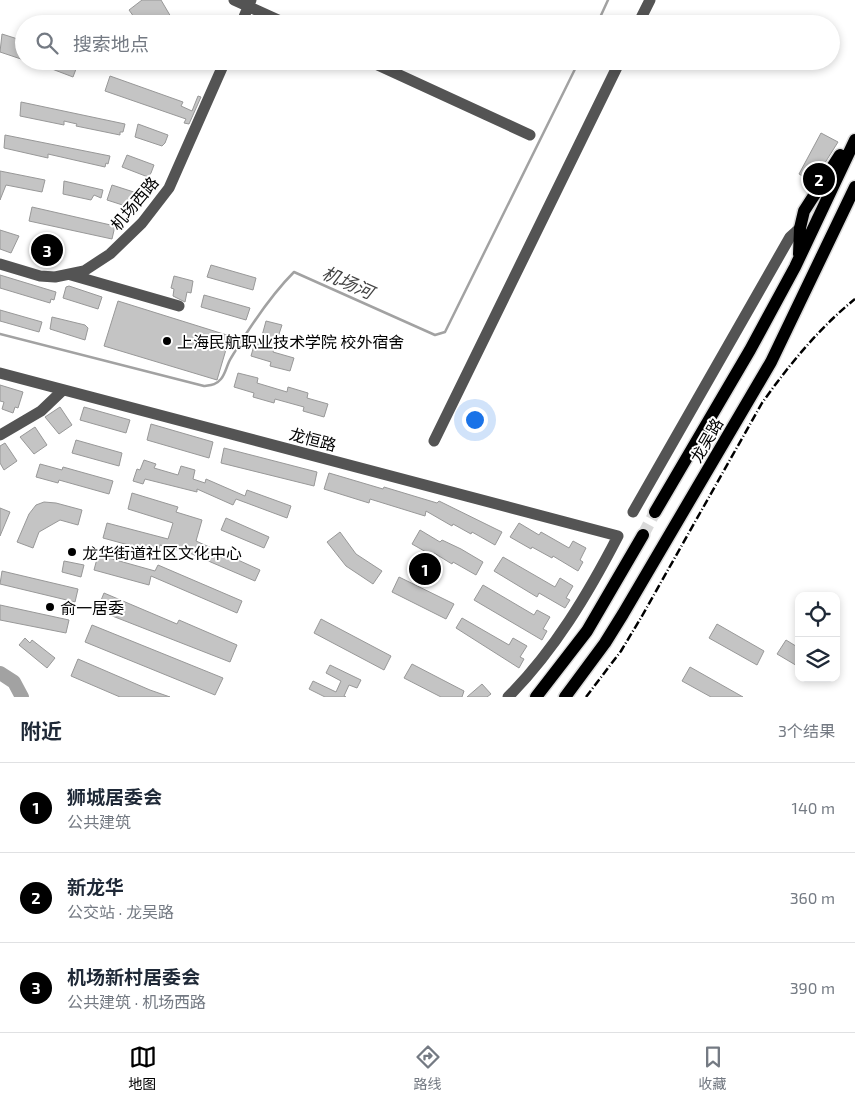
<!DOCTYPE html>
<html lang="zh">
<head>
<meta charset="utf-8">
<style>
	body { margin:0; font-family:"Exo 2","Noto Sans SC",sans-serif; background:#f2f2f3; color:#1f2937 }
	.controls { position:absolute; right:15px; bottom:15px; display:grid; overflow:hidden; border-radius:10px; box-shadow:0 2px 8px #0003 }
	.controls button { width:45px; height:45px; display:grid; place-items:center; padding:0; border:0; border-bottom:1px solid #e0e1e3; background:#fff; color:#1f2937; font:25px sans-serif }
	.you { position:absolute; left:474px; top:419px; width:18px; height:18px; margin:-12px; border:4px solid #fff; border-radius:50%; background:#1a73e8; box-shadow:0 0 0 8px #1a73e833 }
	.badge { display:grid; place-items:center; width:32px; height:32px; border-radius:50%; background:#000; color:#fff; font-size:16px; font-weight:700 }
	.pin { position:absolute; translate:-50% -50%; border:2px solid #fff; box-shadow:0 1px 5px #0006 }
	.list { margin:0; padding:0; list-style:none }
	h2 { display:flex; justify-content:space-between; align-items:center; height:65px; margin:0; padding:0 20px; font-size:21px }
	h2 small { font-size:16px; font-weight:400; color:#747a83 }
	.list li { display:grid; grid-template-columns:32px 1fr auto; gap:15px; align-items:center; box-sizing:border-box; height:90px; padding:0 20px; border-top:1px solid #e0e1e3 }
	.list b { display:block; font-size:19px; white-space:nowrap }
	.list p { margin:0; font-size:16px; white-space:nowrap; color:#747a83 }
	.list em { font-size:16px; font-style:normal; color:#747a83 }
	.icon { flex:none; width:28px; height:28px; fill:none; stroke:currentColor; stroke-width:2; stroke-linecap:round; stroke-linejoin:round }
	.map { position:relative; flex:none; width:855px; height:697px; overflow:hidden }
	.search { position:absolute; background:#fff; box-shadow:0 2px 8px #0003; left:15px; right:15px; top:15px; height:55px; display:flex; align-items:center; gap:12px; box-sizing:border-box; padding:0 18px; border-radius:28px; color:#747a83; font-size:19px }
	.sheet { height:335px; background:#fff }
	nav { display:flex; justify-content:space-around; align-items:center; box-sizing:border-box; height:70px; border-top:1px solid #e0e1e3; background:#fff; font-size:14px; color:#747a83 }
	nav a { display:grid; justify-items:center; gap:2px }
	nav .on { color:#000 }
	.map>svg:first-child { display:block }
</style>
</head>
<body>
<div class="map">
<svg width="855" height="697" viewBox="0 0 855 697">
	<rect width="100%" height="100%" fill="#fff"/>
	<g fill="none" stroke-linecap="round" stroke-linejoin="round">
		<path stroke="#a2a2a2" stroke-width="2.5" d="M597,24L608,0
			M0,334L204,386C211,385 216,385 221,379C226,373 227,364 231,358C249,328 269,297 294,272L435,335L445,332L579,61"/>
		<path stroke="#a2a2a2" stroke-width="14" d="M0,673L14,682L22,697"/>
	</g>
	<path fill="#c4c4c4" stroke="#989898" d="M142,0H161L171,17L179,24H139L129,10Z
		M2,34L24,41V60L0,52Z
		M31,61H79L73,77Z
		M110,76L183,102L181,106L192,111L198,96L201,97L189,124L184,123L186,119L105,91Z
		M21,102L125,124L123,132H120V135L76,126L77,124L64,121V125L20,116Z
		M138,124L168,135L165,143L162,146L135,137Z
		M821,133L838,142L813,182L799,174Z
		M5,135L110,156L108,164L106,163L105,167L48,154V158L4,148Z
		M127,155L154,165L151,173L148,177L122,167Z
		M0,171L45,180L42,192L6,185L0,200Z
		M64,181L103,190L101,198L94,195L91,200L63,194Z
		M112,185L140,194L135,209L107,200Z
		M32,207L115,226L112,239L29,221Z
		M0,230L19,236L11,253L0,249Z
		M211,265L256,278L253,290L207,277Z
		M0,275L56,292L54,300L51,299L50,303L0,288Z
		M174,276L193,281L191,293L187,292L185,302L173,296L174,289L171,288Z
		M69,286L102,297L98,309L63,298L66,287Z
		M204,295L250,308L246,320L201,307Z
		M118,301L230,336L217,380L104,346Z
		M0,310L42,322L39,332L0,321Z
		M52,317L85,325L88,328L85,340L50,329Z
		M266,321L282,325L273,352L294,358L290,371L270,366L271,362L251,356L255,342L260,343Z
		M238,373L258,378L257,383L287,392L288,387L308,393L307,398L328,404L324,417L303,411L304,407L275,399L274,403L253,397L254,393L234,387Z
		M0,385L23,392L18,408L15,407L13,413L2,409L4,402L0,401Z
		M60,407L72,425L59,434L45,417Z
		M84,407L130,420L126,433L80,420Z
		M151,424L213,442L209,458L147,440Z
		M35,427L47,445L34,454L20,437Z
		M76,440L122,453L119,466L72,453Z
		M5,443L17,461L4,470L0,463V446Z
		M224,448L317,472L314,486L221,463Z
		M144,460L156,464L154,468L178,475L181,466L195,470L193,479L205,483L206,479L245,496L247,490L291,506L287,518L236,499L233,505L197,489V492L145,479L143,484L133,481L137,469L140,470Z
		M40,464L62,470L63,467L113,481L109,494L59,480L58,483L36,477Z
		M329,473L383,489L384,487L437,503L439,501L502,532L495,545L472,532L471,534L453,524L452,526L426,511L425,516L370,499L369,503L324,489Z
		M132,493L178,507L176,512L202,520L196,541L260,570L255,581L192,554L160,545L158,553L103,538L107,523L168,539L173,523L128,509Z
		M44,502L56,503L82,510L78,525L60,520L39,532L33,548L17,542L29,514L36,505Z
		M0,508L10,512L0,536Z
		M226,518L269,537L264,548L221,530Z
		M519,523L539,535L541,532L569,548L573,541L586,548L580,560L583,562L578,571L553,556L552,558L532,547L531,549L510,537Z
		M420,530L440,542L442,540L461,549L483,562L476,575L453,562L452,564L434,553L433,556L412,544Z
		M340,532L356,554L382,571L373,584L346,566L327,542Z
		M98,555L155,571L158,565L242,601L237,613L151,576L149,585L94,570Z
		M503,557L555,587L560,578L573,586L566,598L570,600L565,608L539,593L537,597L494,571Z
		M64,561L84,565L81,577L62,572Z
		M2,571L78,589L75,602L0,584Z
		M399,577L454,604L446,619L392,592Z
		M483,585L534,615L537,610L550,617L543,629L547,631L542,640L474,600Z
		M104,593L177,624L179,620L237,645L230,662L97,610Z
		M0,605L69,620L66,633L0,620Z
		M462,618L509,645L513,638L527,646L520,657L524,659L519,668L456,628Z
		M321,619L391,656L384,670L314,633Z
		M717,624L764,651L757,665L709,638Z
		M92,625L223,678L215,695L85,642Z
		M25,638L30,643L32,640L55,658L47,668L19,645Z
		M786,640L799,648V667L777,654Z
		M78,659L150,690L170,697H120L71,676Z
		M412,664L464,691L462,697H441L404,678Z
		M330,665L361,680L357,688L349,685L344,696L346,697H325L309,689L313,681L336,692L341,681L326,673Z
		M690,667L743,697H711L682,681Z
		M482,684L491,694L487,697H467Z"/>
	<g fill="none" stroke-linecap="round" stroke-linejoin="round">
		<path stroke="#d9d9d9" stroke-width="12" stroke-dasharray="12 6" stroke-linecap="butt" d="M643,535L655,512"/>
		<defs>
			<path id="major" d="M799,254L800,228L804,211L840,155
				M655,512L750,350L795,267L855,140
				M536,697L587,631L643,535
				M565,697L605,643L623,614L771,362L855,187"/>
		</defs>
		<use href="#major" stroke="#dbdbdb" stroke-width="15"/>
		<path stroke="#545454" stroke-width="11" d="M234,0L287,24
			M241,24L251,0
			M638,24L650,0
			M369,61L530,135
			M0,264L40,276L55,277L84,271L110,254L142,223L169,188L225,61
			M71,275L179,306
			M0,373L618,536C588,594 554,651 508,697
			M0,435L41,411L63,390
			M434,441L620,61
			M633,512L790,237L800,228"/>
		<use href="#major" stroke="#000" stroke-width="12"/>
		<path stroke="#000" stroke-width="2.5" stroke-dasharray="8 2.5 1 2.5" stroke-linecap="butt" d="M586,697L621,651L642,616L762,403C789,365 819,328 855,299"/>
	</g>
	<g fill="#000" stroke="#fff" stroke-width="2">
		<circle cx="167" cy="341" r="5"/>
		<circle cx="72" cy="552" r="5"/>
		<circle cx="50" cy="607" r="5"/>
	</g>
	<g text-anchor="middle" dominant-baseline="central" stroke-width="4" stroke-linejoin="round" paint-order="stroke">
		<g font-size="16" fill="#000" stroke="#fff">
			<text transform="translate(134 203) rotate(-50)">机场西路</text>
			<text transform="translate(313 439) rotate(15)">龙恒路</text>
			<text transform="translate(706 440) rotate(-60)">龙吴路</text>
		</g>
		<g font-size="16" fill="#000" stroke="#fff" text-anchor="start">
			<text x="177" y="341">上海民航职业技术学院 校外宿舍</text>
			<text x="82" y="552">龙华街道社区文化中心</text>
			<text x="60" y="607">俞一居委</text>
		</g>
		<g font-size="18" font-style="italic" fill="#434343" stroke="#fff">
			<text transform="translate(348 282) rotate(24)">机场河</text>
		</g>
	</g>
</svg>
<div class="controls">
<button><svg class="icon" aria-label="locate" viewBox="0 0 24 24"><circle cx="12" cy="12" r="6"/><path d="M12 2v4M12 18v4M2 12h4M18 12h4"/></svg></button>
<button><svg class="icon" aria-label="layers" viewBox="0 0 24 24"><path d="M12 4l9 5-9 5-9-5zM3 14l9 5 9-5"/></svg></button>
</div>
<div class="you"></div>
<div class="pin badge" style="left:425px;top:569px">1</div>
<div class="pin badge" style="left:819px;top:179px">2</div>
<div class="pin badge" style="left:47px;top:250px">3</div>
<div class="search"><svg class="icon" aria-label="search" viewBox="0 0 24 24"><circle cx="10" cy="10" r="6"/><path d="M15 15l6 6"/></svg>搜索地点</div>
</div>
<section class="sheet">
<h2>附近<small>3个结果</small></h2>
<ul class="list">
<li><span class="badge">1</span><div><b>狮城居委会</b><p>公共建筑</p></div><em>140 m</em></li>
<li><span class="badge">2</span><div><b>新龙华</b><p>公交站 · 龙吴路</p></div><em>360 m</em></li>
<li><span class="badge">3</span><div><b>机场新村居委会</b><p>公共建筑 · 机场西路</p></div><em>390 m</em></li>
</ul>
</section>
<nav>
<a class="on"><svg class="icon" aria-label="map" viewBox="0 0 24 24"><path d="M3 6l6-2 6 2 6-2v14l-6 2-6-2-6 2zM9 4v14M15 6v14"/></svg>地图</a>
<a><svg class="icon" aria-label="directions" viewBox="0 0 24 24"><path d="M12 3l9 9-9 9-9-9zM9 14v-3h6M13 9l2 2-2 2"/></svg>路线</a>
<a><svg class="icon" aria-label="saved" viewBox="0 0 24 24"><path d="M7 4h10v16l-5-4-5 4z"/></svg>收藏</a>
</nav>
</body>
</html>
